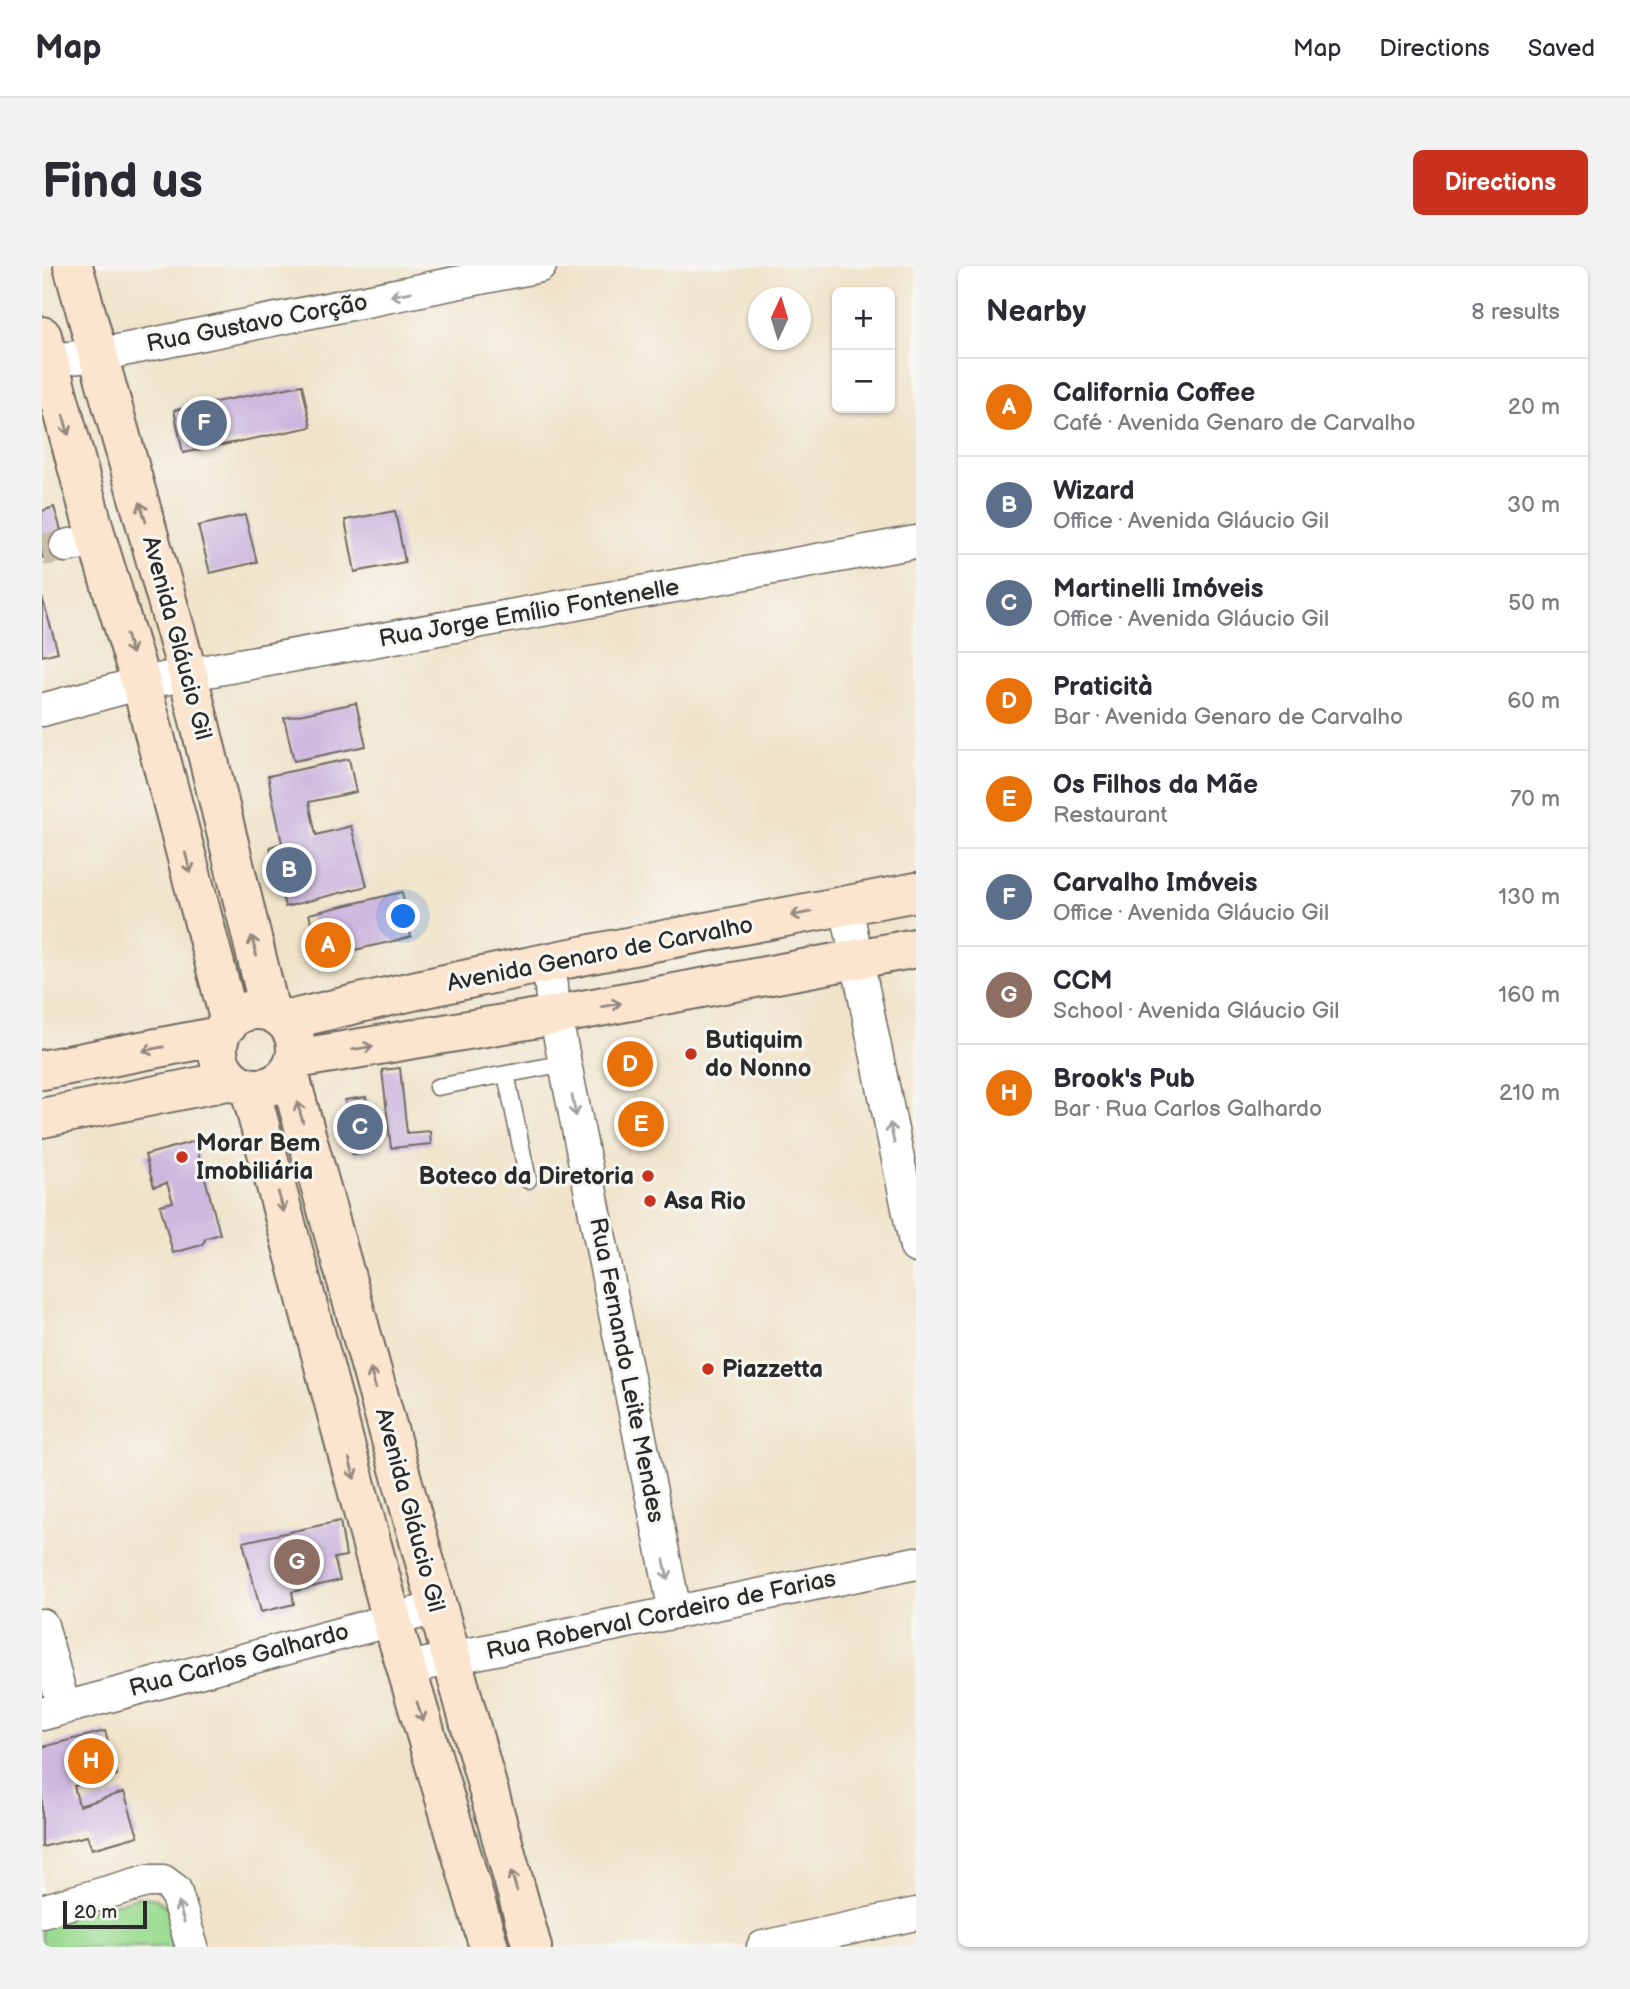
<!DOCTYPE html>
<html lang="en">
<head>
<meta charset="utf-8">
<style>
	body { margin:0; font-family:"Balsamiq Sans",sans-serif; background:#f2f2f3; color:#2b2b33 }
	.controls { position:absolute; right:21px; top:21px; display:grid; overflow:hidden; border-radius:10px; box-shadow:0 2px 5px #0004 }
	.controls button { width:63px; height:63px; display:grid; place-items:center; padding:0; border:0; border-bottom:2px solid #e1e1e2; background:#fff; color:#2b2b33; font:35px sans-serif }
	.compass { position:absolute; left:706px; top:21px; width:63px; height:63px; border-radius:50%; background:#fff; box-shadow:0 2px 5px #0004; rotate:4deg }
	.scale { position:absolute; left:21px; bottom:18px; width:84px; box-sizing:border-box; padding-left:7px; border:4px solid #2b2b2b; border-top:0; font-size:19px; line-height:24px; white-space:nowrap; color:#2b2b2b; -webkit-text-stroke:5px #f6f6f2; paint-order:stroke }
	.you { position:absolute; left:362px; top:651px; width:24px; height:24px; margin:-18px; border:5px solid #fff; border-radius:50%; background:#1a73e8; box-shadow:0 0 0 10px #1a73e833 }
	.badge { display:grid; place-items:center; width:46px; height:46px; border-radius:50%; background:#c8321e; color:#fff; font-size:23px; font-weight:700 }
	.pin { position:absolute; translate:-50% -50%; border:4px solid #fff; box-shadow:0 2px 7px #0006 }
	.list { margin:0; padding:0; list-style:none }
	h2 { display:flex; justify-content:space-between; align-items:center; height:91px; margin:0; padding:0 28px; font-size:30px }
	h2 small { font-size:23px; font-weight:400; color:#7c7c81 }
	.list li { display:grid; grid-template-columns:46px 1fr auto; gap:21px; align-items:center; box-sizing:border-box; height:98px; padding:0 28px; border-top:2px solid #e1e1e2 }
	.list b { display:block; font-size:26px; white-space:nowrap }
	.list p { margin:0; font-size:23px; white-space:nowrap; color:#7c7c81 }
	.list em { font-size:23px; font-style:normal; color:#7c7c81 }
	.map { position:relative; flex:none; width:874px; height:1681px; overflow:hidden; border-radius:10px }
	header { display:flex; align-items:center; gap:42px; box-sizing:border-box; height:98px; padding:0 35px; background:#fff; border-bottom:2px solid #e1e1e2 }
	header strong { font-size:33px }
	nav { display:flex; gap:38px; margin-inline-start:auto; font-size:24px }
	.intro { display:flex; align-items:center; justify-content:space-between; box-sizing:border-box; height:168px; padding:0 42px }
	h1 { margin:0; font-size:49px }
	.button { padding:18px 32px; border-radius:10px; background:#c8321e; color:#fff; font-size:24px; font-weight:700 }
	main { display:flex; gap:42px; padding:0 42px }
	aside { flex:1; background:#fff; border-radius:10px; box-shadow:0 2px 5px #0004 }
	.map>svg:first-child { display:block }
</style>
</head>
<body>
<header>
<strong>Map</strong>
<nav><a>Map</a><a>Directions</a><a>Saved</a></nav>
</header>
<div class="intro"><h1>Find us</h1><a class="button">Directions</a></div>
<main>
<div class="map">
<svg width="874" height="1681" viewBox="0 0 874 1681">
	<rect width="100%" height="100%" fill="#f6f6f2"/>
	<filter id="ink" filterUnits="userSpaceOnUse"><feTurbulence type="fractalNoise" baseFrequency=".0143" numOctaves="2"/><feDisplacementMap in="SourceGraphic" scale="14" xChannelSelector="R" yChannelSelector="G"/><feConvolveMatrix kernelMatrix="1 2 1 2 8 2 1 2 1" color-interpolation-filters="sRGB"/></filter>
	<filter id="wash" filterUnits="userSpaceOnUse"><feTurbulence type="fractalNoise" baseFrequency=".00686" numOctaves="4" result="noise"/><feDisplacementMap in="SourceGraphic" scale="28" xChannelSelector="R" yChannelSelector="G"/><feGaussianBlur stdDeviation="1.57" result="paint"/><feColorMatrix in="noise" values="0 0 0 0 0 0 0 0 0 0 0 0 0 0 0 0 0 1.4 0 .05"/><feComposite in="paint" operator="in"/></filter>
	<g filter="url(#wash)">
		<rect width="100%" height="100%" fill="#f0e3c9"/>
		<path fill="#9bdb91" stroke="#63835e" stroke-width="2" d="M96,1631L114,1632L126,1643L137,1681H0V1658Z"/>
		<g id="blocks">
			<path fill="#ceb7df" d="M260,119L269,161L141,187L132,144Z
				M12,241L26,287L0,292V245Z
				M353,245L363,296L313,306L303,254Z
				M203,249L215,296L168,307L156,260Z
				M0,331L16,386L0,390Z
				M314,437L324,480L252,495L242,452Z
				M307,493L314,526L267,536L274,569L309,560L325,620L243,641L228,581L240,577L226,510Z
				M360,626L369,671L287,690L277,687L267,648Z
				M358,802L365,867L388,865L389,878L349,882L340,804Z
				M324,831L331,885L311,888L303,834Z
				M153,875L178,968L164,972L160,979L131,987L118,939L131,936L125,917L112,921L103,889Z
				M298,1255L304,1290L292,1292L298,1314L250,1326L252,1338L219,1346L201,1276Z
				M63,1465L75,1509L32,1520L37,1540L82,1526L96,1570L50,1583L45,1570L0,1581V1481Z"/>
		</g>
	</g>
	<g filter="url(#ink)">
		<use href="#blocks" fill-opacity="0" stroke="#706b62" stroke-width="2"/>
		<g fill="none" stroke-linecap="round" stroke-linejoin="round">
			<path stroke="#c9bea9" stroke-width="32" stroke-dasharray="32 16" stroke-linecap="butt" d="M0,284L24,280"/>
			<defs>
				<path id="lane" d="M464,808L486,914
					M395,821L524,797"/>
				<path id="street" d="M0,95L56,89L498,0
					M24,280L55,274
					M0,444L99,417L874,276
					M804,640L874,981
					M507,698L510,733L633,1346
					M0,1359L22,1442
					M365,1403L409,1392L874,1297
					M0,1448L394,1342
					M0,1645L105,1615H121L133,1624L150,1681
					M721,1681L874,1648"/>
				<path id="secondary" d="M31,0L146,409L228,746
					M0,70L55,274L99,417L188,756
					M176 783a39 39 0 1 1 78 0a39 39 0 1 1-78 0Z
					M243,755C451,703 663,667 874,626
					M254,793L514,749L874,682
					M0,804L178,770
					M247,807L490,1681
					M208,823L350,1354L447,1681
					M0,852L190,814"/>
			</defs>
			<use href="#lane" stroke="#706b62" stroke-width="19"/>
			<use href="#street" stroke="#706b62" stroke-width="35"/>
			<use href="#secondary" stroke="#706b62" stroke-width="42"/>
			<use href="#lane" stroke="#fff" stroke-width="16"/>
			<use href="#street" stroke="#fff" stroke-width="32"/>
			<use href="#secondary" stroke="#fbe5cf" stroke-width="38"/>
		</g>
		<defs><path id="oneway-shaft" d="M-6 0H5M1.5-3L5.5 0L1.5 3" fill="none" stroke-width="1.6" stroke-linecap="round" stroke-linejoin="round" transform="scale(1.75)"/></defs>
		<g stroke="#a0a0a0">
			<use href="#oneway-shaft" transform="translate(359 28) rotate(169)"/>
			<use href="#oneway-shaft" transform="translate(532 840) rotate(79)"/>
			<use href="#oneway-shaft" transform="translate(850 867) rotate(-102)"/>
			<use href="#oneway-shaft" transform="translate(624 1304) rotate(79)"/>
			<use href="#oneway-shaft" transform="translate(139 1646) rotate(-107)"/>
		</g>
		<g stroke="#93887d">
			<use href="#oneway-shaft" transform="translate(24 159) rotate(75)"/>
			<use href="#oneway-shaft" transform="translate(101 246) rotate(-106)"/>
			<use href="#oneway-shaft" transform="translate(87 378) rotate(73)"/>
			<use href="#oneway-shaft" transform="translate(146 597) rotate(75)"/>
			<use href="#oneway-shaft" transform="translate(759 648) rotate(169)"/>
			<use href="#oneway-shaft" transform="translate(212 680) rotate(-104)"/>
			<use href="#oneway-shaft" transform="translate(569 739) rotate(-11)"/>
			<use href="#oneway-shaft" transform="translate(321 782) rotate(-9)"/>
			<use href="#oneway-shaft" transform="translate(111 783) rotate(169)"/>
			<use href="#oneway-shaft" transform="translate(258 846) rotate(-105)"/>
			<use href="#oneway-shaft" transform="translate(239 936) rotate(75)"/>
			<use href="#oneway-shaft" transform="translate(331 1113) rotate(-105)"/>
			<use href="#oneway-shaft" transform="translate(310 1203) rotate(75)"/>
			<use href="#oneway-shaft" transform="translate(378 1446) rotate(73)"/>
			<use href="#oneway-shaft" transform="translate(472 1615) rotate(-106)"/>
		</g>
	</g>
	<g fill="#c8321e" stroke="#f6f6f2" stroke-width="2.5">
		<circle cx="649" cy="788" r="7"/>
		<circle cx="140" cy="891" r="7"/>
		<circle cx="606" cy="910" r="7"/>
		<circle cx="608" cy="935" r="7"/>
		<circle cx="666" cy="1103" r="7"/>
	</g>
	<g text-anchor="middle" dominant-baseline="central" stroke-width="6" stroke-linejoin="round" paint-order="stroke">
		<g font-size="24" fill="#2b2b2b" stroke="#f6f6f2">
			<text transform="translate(215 57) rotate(-11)">Rua Gustavo Corção</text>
			<text transform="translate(487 347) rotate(-10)">Rua Jorge Emílio Fontenelle</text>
			<text transform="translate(135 372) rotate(75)">Avenida Gláucio Gil</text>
			<text transform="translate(558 688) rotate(-11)">Avenida Genaro de Carvalho</text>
			<text transform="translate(585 1104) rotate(79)">Rua Fernando Leite Mendes</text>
			<text transform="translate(368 1244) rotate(75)">Avenida Gláucio Gil</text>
			<text transform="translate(619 1349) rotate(-12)">Rua Roberval Cordeiro de Farias</text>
			<text transform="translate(197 1394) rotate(-15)">Rua Carlos Galhardo</text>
		</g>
		<g font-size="24" font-weight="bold" fill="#2b2b2b" stroke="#f6f6f2" text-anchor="start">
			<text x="663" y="774">Butiquim<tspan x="663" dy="28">do Nonno</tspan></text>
			<text x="154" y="877">Morar Bem<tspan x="154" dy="28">Imobiliária</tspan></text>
			<text x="592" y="910" text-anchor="end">Boteco da Diretoria</text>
			<text x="622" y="935">Asa Rio</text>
			<text x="680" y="1103">Piazzetta</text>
		</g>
	</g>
</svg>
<div class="controls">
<button>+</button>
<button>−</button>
</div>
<svg class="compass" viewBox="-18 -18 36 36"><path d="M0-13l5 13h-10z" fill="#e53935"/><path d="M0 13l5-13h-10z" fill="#7c7c81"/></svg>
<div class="scale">20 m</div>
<div class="you"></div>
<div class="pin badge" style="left:286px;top:679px;background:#e8710a">A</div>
<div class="pin badge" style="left:247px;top:604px;background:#5c6f8a">B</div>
<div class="pin badge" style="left:318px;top:861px;background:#5c6f8a">C</div>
<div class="pin badge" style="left:588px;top:798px;background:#e8710a">D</div>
<div class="pin badge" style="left:599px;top:858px;background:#e8710a">E</div>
<div class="pin badge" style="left:162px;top:157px;background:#5c6f8a">F</div>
<div class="pin badge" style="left:255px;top:1296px;background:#8d6e63">G</div>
<div class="pin badge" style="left:49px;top:1495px;background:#e8710a">H</div>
</div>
<aside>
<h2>Nearby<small>8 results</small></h2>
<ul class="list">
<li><span class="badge" style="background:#e8710a">A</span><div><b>California Coffee</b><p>Café · Avenida Genaro de Carvalho</p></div><em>20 m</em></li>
<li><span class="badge" style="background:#5c6f8a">B</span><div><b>Wizard</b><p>Office · Avenida Gláucio Gil</p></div><em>30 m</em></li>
<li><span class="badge" style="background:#5c6f8a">C</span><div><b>Martinelli Imóveis</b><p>Office · Avenida Gláucio Gil</p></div><em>50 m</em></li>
<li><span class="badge" style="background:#e8710a">D</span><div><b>Praticità</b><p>Bar · Avenida Genaro de Carvalho</p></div><em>60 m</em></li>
<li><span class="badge" style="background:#e8710a">E</span><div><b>Os Filhos da Mãe</b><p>Restaurant</p></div><em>70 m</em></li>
<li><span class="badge" style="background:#5c6f8a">F</span><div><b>Carvalho Imóveis</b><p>Office · Avenida Gláucio Gil</p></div><em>130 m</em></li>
<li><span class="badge" style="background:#8d6e63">G</span><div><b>CCM</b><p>School · Avenida Gláucio Gil</p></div><em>160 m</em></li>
<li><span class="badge" style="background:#e8710a">H</span><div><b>Brook's Pub</b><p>Bar · Rua Carlos Galhardo</p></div><em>210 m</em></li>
</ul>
</aside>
</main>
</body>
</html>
